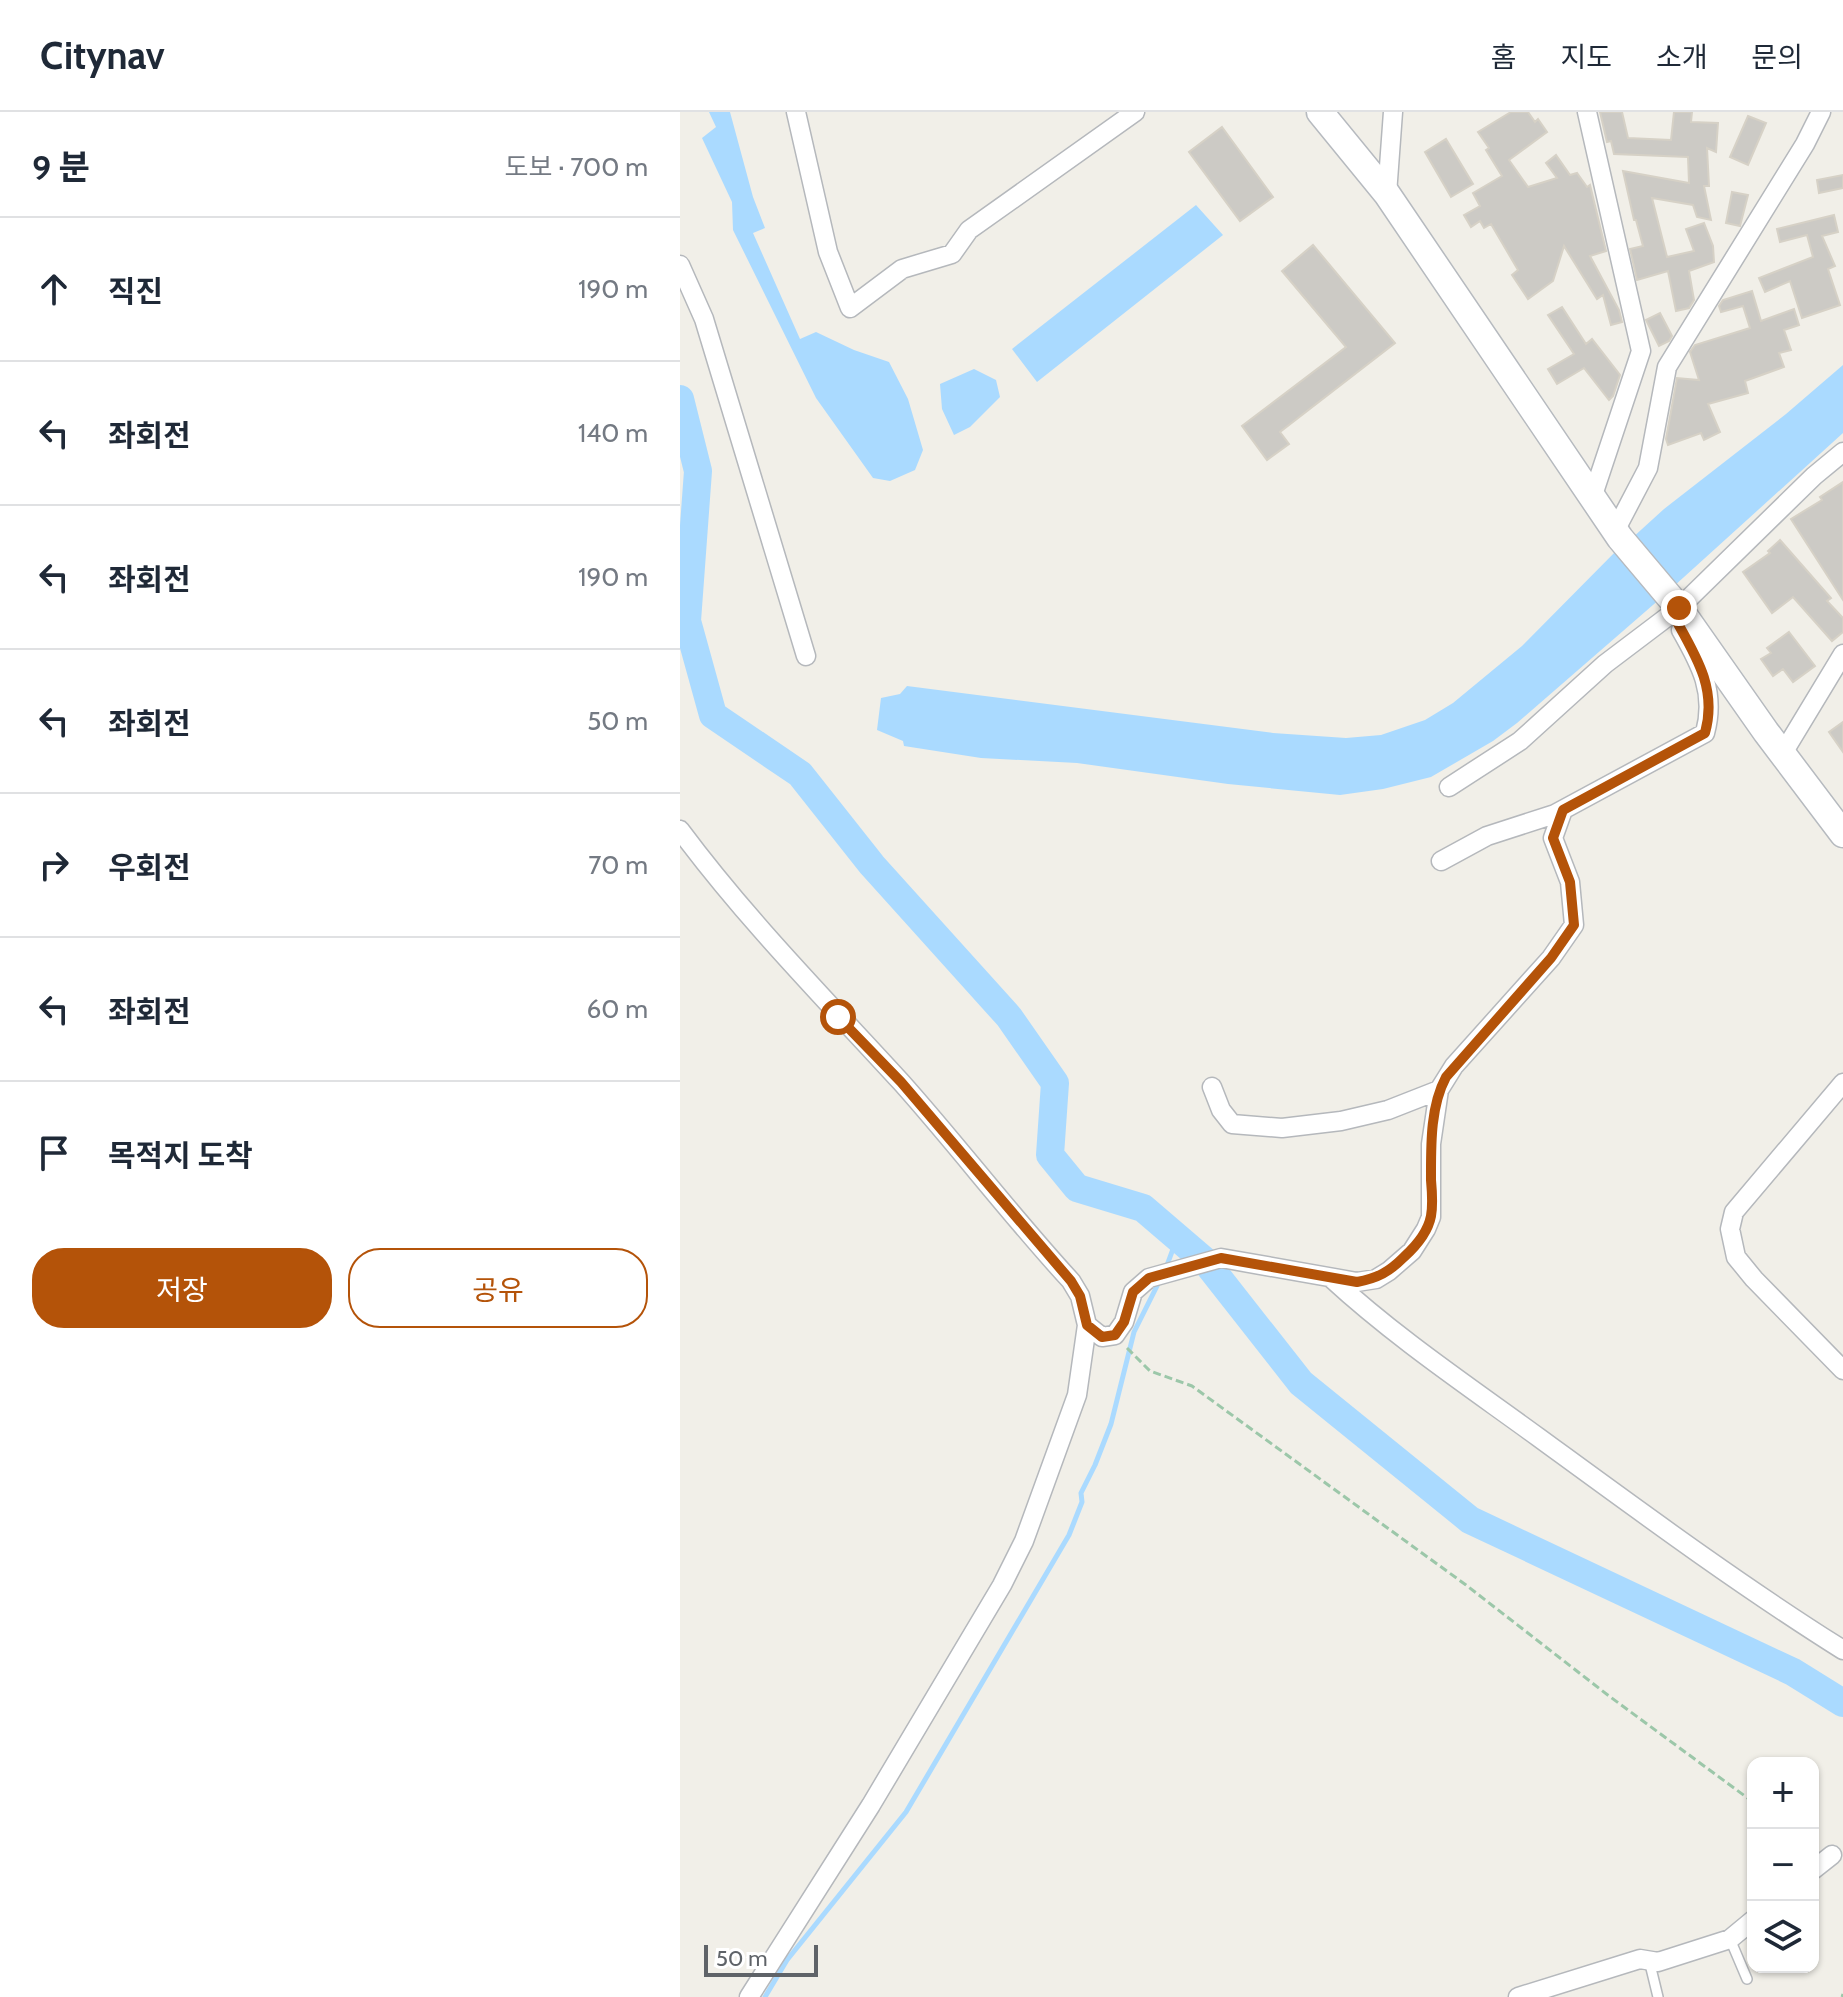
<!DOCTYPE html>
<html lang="ko">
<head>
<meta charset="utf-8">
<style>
	body { margin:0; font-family:Cabin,"Noto Sans KR",sans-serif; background:#f6f6f7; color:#1f2937 }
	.controls { position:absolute; right:24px; bottom:24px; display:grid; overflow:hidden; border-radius:16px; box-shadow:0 2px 6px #0004 }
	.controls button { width:72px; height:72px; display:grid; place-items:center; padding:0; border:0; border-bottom:2px solid #e0e1e3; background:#fff; color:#1f2937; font:40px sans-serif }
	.scale { position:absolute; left:24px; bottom:20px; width:114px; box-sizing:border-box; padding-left:8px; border:4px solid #5f6368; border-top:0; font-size:22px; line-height:28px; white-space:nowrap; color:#5f6368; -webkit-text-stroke:6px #fff; paint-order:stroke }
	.stop { position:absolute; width:24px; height:24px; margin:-18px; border:6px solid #b45309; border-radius:50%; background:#fff }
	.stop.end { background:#b45309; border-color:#fff; box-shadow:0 2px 8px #0008 }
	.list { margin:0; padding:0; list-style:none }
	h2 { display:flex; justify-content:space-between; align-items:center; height:104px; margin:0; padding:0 32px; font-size:34px }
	h2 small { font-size:26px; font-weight:400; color:#747a83 }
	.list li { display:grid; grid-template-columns:52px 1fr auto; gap:24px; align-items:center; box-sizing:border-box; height:144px; padding:0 32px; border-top:2px solid #e0e1e3 }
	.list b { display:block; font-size:30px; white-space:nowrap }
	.list em { font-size:26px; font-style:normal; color:#747a83 }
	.actions { display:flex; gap:16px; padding:24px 32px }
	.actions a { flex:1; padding:18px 0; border:2px solid #b45309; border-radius:32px; text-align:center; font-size:28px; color:#b45309 }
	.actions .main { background:#b45309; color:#fff }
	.icon { flex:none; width:44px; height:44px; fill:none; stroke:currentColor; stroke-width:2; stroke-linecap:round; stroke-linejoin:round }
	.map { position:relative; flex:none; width:1163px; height:1885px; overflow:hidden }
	header { display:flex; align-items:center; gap:48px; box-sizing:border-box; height:112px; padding:0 40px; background:#fff; border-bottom:2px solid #e0e1e3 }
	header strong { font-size:38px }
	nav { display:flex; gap:44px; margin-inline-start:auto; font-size:28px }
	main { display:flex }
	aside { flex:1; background:#fff }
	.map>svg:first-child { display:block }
</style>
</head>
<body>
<header>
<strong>Citynav</strong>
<nav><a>홈</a><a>지도</a><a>소개</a><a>문의</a></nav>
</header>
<main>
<aside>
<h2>9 분<small>도보 · 700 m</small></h2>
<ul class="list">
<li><svg class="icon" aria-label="ahead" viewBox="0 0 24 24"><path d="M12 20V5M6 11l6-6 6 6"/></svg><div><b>직진</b></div><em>190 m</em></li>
<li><svg class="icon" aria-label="left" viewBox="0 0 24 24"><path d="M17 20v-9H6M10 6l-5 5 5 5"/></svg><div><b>좌회전</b></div><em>140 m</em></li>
<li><svg class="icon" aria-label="left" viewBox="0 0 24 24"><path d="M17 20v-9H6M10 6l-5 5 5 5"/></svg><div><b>좌회전</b></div><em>190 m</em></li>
<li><svg class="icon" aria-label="left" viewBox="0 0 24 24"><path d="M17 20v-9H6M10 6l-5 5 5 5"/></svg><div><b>좌회전</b></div><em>50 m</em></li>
<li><svg class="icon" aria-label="right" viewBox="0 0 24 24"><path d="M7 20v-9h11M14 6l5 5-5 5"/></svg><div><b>우회전</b></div><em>70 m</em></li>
<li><svg class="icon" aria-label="left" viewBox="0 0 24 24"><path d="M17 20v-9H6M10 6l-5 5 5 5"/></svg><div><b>좌회전</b></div><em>60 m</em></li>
<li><svg class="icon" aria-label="arrive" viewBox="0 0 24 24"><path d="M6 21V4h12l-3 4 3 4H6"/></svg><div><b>목적지 도착</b></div></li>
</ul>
<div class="actions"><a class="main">저장</a><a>공유</a></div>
</aside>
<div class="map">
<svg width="1163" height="1885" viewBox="0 0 1163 1885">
	<rect width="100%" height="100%" fill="#f1efe8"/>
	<path fill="#aadaff" d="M29,0H50L73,85L85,116L73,121L120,227L136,220L174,238L209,250L228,287L243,338L235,358L210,369L193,366L136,286L53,118L52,90L22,26L36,15Z
		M516,93L543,123L357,270L332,237Z
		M1163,253V321L993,475L951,427L984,397L1106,302Z
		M294,257L316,268L320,285L290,315L274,323L262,297L260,272Z
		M938,437L981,486L837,611L813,629L751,665L703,677L660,683L548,672L397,651L301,646L224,634L223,629L197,618L201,586L220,582L227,574L593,621L666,626L701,623L745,608L773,591L842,534Z"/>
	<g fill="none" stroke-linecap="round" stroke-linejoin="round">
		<path stroke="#aadaff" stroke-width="5" d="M486,1156L497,1126
			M85,1885L107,1848L226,1700L389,1423L402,1390L401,1381L415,1353L431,1312L454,1220L480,1168"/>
		<path stroke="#aadaff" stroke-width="28" d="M0,287L18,359L7,509L33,603L120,662L192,753L329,905L375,971L370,1043L397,1076L463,1096L526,1150L621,1271L790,1408L1113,1560L1163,1591"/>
	</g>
	<path fill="#cccac5" stroke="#d6d1c6" stroke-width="2" d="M831,0H848L855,10L858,7L867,20L829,48L848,75L877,66L866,51L876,43L890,63L897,61L907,75L910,73L926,139L910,144L939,198L942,210L931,213L923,183L917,187L884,134L873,169L848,187L832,163L838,158L811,112L804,116L800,109L791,115L784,103L800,94L793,81L822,64L806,38L809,36L798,20Z
		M920,0H942L948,26L991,28L994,0H1012L1011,10L1038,11L1036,40L1027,36L1029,74H1024L1031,108L1017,105L1013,93L972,86L987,145L1014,139L1006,117L1024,111L1033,134L1034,150L1009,159L1014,188L1009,196L996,199L988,159L957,168L950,137L963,134L956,108H954L943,59L1009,71L1008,45L934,42L931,29L927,30Z
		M1068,4L1086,11L1068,53L1050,45Z
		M542,15L593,85L560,109L509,40Z
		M766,27L793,72L771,85L745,40Z
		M1163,63V76L1139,81L1137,68Z
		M1052,80L1068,83L1060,114L1046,111Z
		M1154,103L1158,120L1142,124L1155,154L1148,157L1160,193L1122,206L1110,169L1085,180L1079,166L1133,145L1127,123L1100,130L1097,117Z
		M633,133L715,231L600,320L609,332L587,348L562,314L666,235L602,159Z
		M1072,179L1081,209L1114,197L1119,213L1104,218L1111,238L1099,241L1104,255L1065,269L1068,281L1028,292L1040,320L1024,328L1021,321L988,333L986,327L997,266L1019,268L1010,240L1015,233L1070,216L1063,194L1041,200L1039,194L1043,188Z
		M882,195L906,232L912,227L940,263L933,284L929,288L904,256L877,272L868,257L894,242L868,203Z
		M980,201L992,224L989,229L979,234L966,208Z
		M1163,370V488L1111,407L1142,388L1140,385Z
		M1100,428L1151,486L1147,489L1163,506V520L1152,529L1113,485L1092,501L1063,460L1090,441L1088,439Z
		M1109,520L1135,554L1113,570L1103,557L1093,564L1081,547L1091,541L1087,536Z
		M1163,610V640L1149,620Z"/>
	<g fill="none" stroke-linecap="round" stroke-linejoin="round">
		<defs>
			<path id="service" d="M1050,1827L1067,1867
				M969,1848L978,1885"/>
			<path id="minor" d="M116,0L148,140L170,196L222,157L272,142L289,118L455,0
				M907,0L961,239L912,386
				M707,82L713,0
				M0,153L24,207L126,544
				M935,419L968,356L987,255L1125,32L1141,0
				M1103,641L1163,542
				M769,675L840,629L925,552L999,496L1134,364L1163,340
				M0,718C67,808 145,887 221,970C279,1035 332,1105 391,1169L400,1184L407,1213L397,1283L344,1429L322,1473L191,1693L69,1885
				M761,749L807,724L875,702L1025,621C1036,581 1021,553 1001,518
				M1163,971L1054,1100L1050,1117L1056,1145L1074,1167L1163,1258
				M532,975L541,998L552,1012L602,1016L661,1009L708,998L759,978L774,954L871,846L894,813L890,770L873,726L883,698
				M651,1166C715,1225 788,1274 858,1325C958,1398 1058,1472 1163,1538
				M407,1213L422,1225L435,1223L444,1210L453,1180L469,1166L541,1146L677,1170L696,1167L709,1159L732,1139L746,1117L751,1105V1032L759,978
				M1133,1758L1152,1743
				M838,1885L960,1847L978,1850L1050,1827L1073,1808"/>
			<path id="secondary" d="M640,0L707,82L940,426L999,496L1086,620L1163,722"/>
		</defs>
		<use href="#service" stroke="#b5b8bc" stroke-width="12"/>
		<use href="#minor" stroke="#b5b8bc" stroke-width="21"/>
		<use href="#secondary" stroke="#b6babf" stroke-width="29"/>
		<path stroke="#9cc7a9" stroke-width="3" stroke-dasharray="8 4" stroke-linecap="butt" d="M447,1236L470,1259L512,1274L786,1473L929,1584L1073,1690
			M1162,1885L1163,1882"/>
		<use href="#service" stroke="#fff" stroke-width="9"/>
		<use href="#minor" stroke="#fff" stroke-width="18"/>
		<use href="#secondary" stroke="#fff" stroke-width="26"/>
	</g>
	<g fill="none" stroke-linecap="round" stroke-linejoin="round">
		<path stroke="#b45309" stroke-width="10" d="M158,905L221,970L391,1169L400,1184L407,1213L422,1225L435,1223L444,1210L453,1180L469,1166L541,1146L677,1170C698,1166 709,1160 724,1145C735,1135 748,1120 751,1104C753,1093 752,1079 751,1068C751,1034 750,995 766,965L871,846L894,813L890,770L873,726L883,698L1025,621C1038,575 1014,541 992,501L999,496"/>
	</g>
</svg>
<div class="controls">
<button>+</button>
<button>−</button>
<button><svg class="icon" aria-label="layers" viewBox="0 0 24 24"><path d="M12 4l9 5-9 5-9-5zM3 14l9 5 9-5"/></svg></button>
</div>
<div class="scale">50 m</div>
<div class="stop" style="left:158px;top:905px"></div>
<div class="stop end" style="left:999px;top:496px"></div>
</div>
</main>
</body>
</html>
